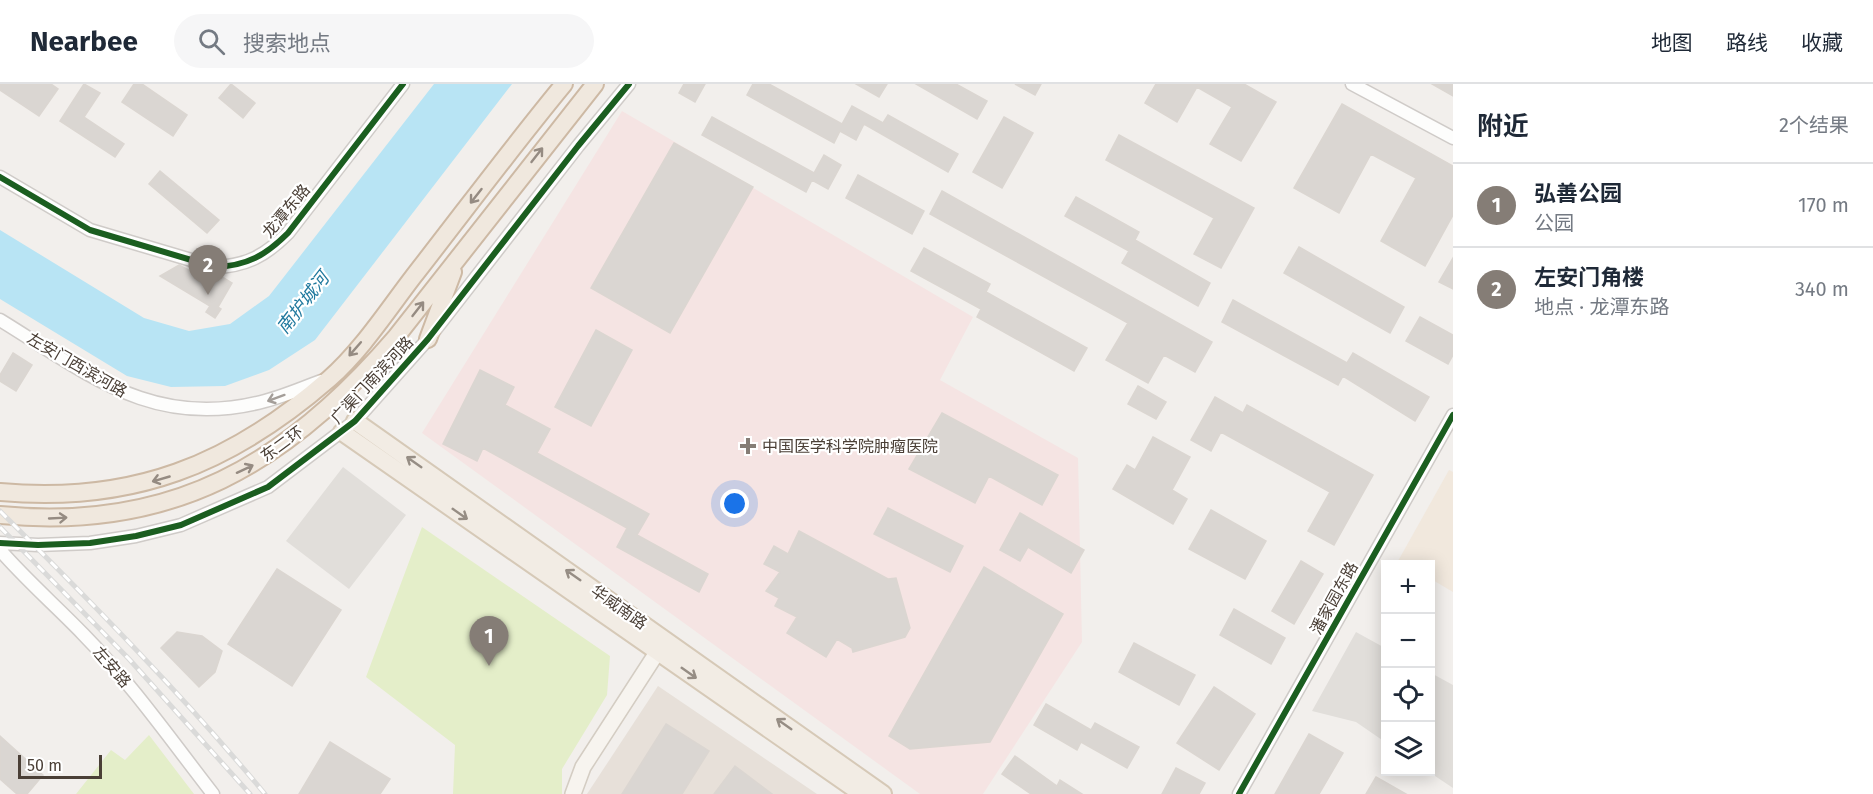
<!DOCTYPE html>
<html lang="zh">
<head>
<meta charset="utf-8">
<style>
	body { margin:0; font-family:"Fira Sans","Noto Sans SC",sans-serif; background:#f6f6f7; color:#1f2937 }
	.controls { position:absolute; right:18px; bottom:18px; display:grid; overflow:hidden; border-radius:0px; box-shadow:0 3px 15px #0003 }
	.controls button { width:54px; height:54px; display:grid; place-items:center; padding:0; border:0; border-bottom:2px solid #e0e1e3; background:#fff; color:#1f2937; font:30px sans-serif }
	.scale { position:absolute; left:18px; bottom:15px; width:84px; box-sizing:border-box; padding-left:6px; border:3px solid #4a3f36; border-top:0; font-size:16px; line-height:21px; white-space:nowrap; color:#4a3f36; -webkit-text-stroke:4px #fff; paint-order:stroke }
	.you { position:absolute; left:735px; top:420px; width:21px; height:21px; margin:-15px; border:4px solid #fff; border-radius:50%; background:#1a73e8; box-shadow:0 0 0 9px #1a73e833 }
	.badge { display:grid; place-items:center; width:39px; height:39px; border-radius:50%; background:#857d76; color:#fff; font-size:20px; font-weight:700 }
	.pin { position:absolute; translate:-50% -50px; filter:drop-shadow(0 2px 3px #0008) }
	.pin::after { content:''; position:absolute; top:32px; width:21px; height:18px; background:inherit; clip-path:polygon(0 0,100% 0,50% 100%) }
	.list { margin:0; padding:0; list-style:none }
	h2 { display:flex; justify-content:space-between; align-items:center; height:78px; margin:0; padding:0 24px; font-size:26px }
	h2 small { font-size:20px; font-weight:400; color:#747a83 }
	.list li { display:grid; grid-template-columns:39px 1fr auto; gap:18px; align-items:center; box-sizing:border-box; height:84px; padding:0 24px; border-top:2px solid #e0e1e3 }
	.list b { display:block; font-size:22px; white-space:nowrap }
	.list p { margin:0; font-size:20px; white-space:nowrap; color:#747a83 }
	.list em { font-size:20px; font-style:normal; color:#747a83 }
	.icon { flex:none; width:33px; height:33px; fill:none; stroke:currentColor; stroke-width:2; stroke-linecap:round; stroke-linejoin:round }
	.map { position:relative; flex:none; width:1453px; height:710px; overflow:hidden }
	header { display:flex; align-items:center; gap:36px; box-sizing:border-box; height:84px; padding:0 30px; background:#fff; border-bottom:2px solid #e0e1e3 }
	header strong { font-size:28px }
	nav { display:flex; gap:33px; margin-inline-start:auto; font-size:21px }
	.search { width:420px; height:54px; background:#f6f6f7; display:flex; align-items:center; gap:15px; box-sizing:border-box; padding:0 21px; border-radius:33px; color:#747a83; font-size:22px }
	main { display:flex }
	aside { flex:1; background:#fff }
	.map>svg:first-child { display:block }
</style>
</head>
<body>
<header>
<strong>Nearbee</strong>
<div class="search"><svg class="icon" aria-label="search" viewBox="0 0 24 24"><circle cx="10" cy="10" r="6"/><path d="M15 15l6 6"/></svg>搜索地点</div>
<nav><a>地图</a><a>路线</a><a>收藏</a></nav>
</header>
<main>
<div class="map">
<svg width="1453" height="710" viewBox="0 0 1453 710">
	<rect width="100%" height="100%" fill="#f2efec"/>
	<path fill="#e7e0d9" d="M658,602L817,710H587Z"/>
	<path fill="#f1e8dd" d="M1449,386L1453,388V508L1431,495L1430,481L1404,480L1398,477Z"/>
	<path fill="#f5e4e3" d="M622,27L973,233L940,296L1078,374L1082,558L983,710H920L422,349Z"/>
	<path fill="#e4eec9" d="M422,443L610,572L607,611L562,685V710H453L455,661L366,593Z
		M149,651L194,710H76L111,666L125,676Z"/>
	<path fill="#e1deda" d="M343,383L406,431L349,505L286,457Z
		M1356,548L1385,564V658L1356,638L1312,627Z
		M1431,589L1453,601V704L1429,688Z"/>
	<path fill="#b8e4f4" d="M434,0H512L315,256L269,286L225,302L171,303L127,292L0,215V146L144,234L189,247L230,240L269,212Z"/>
	<path fill="#dad6d2" stroke="#dbd6d1" stroke-width="1.5" d="M0,0H51L58,5L39,32L0,6Z
		M84,0L100,9L84,33L124,60L115,73L60,37Z
		M134,0H142L187,31L173,52L122,18Z
		M231,0L255,19L243,34L219,14Z
		M684,0H705L695,18L679,9Z
		M753,0H769L842,40L852,22L883,39L888,31L958,70L948,88L864,40L856,56L840,47L834,59L747,11Z
		M856,0H887L879,13Z
		M916,0H956L987,17L977,35Z
		M1015,0H1041L1035,11Z
		M1156,0H1244L1276,18L1241,77L1210,60L1232,23L1197,3L1177,38L1145,19Z
		M1432,0H1453V12Z
		M1342,20L1453,82V131L1425,182L1381,157L1416,94L1371,70L1339,129L1294,104Z
		M712,33L814,89L824,71L841,81L828,105L812,96L806,108L702,51Z
		M1004,33L1033,49L1002,104L973,88Z
		M1119,51L1254,124L1221,184L1194,170L1214,134L1106,76Z
		M674,59L753,103L670,249L591,204Z
		M160,87L219,136L207,149L149,100Z
		M858,91L924,127L912,150L846,114Z
		M942,107L1212,258L1195,288L1164,271L1148,299L1106,276L1128,239L930,130Z
		M1076,113L1139,148L1135,156L1210,199L1198,222L1122,179L1129,167L1065,132Z
		M1299,163L1404,223L1390,249L1284,189Z
		M924,164L990,200L986,208L1087,264L1074,287L977,233L981,225L911,187Z
		M1453,174V205L1439,198Z
		M179,181L207,196L211,190L219,191L232,199L218,223L221,225L215,234L206,228L210,222L160,192Z
		M1233,216L1347,279L1353,269L1429,313L1415,337L1343,292L1338,301L1222,238Z
		M1420,233L1453,251V271L1448,280L1406,257Z
		M596,246L632,266L591,342L555,323Z
		M13,269L32,281L16,307L0,297V291Z
		M480,286L514,303L505,321L550,345L537,369L649,430L637,451L708,490L699,508L617,463L627,444L483,364L477,377L443,360Z
		M1138,302L1166,318L1156,335L1128,320Z
		M1215,313L1243,329L1247,321L1373,391L1334,461L1308,447L1330,408L1221,348L1211,367L1191,356Z
		M942,329L1058,391L1042,421L989,392L975,419L909,385Z
		M1153,353L1190,373L1172,406L1187,415L1173,440L1113,405L1127,381L1135,386Z
		M888,424L963,462L950,488L874,450Z
		M1211,426L1266,457L1245,495L1189,465Z
		M1020,429L1084,466L1071,489L1028,463L1020,477L1000,466Z
		M799,447L888,495L896,494L910,544L905,553L853,568L852,564L837,555L826,573L787,549L797,533L775,522L779,514L766,507L780,488L764,480L774,462L788,470Z
		M1301,477L1323,490L1294,540L1272,527Z
		M984,483L1063,530L990,658L910,665L889,652Z
		M277,485L341,526L292,602L228,560Z
		M1234,525L1285,554L1271,580L1220,551Z
		M177,548L202,552L222,567L215,588L199,603L161,564Z
		M1134,559L1195,591L1179,621L1119,588Z
		M1214,603L1255,630L1219,686L1177,659Z
		M1046,620L1091,646L1095,639L1139,663L1127,684L1081,658L1077,666L1034,641Z
		M666,640L709,667L682,710H622Z
		M1309,650L1343,669L1319,710H1275Z
		M0,652L43,691L27,710H17L0,695Z
		M330,658L390,695L380,710H299Z
		M1015,672L1057,702L1060,696L1082,710H1031L1002,690Z
		M735,682L772,710H714Z
		M1176,684L1205,699L1199,710H1162Z
		M1376,693L1406,710H1366Z"/>
	<g fill="none" stroke-linecap="round" stroke-linejoin="round">
		<defs>
			<path id="tertiary" d="M1352,0L1453,54
				M0,93L90,146L215,183C247,182 266,171 288,149L403,0
				M0,236C88,290 155,347 265,317C284,312 303,304 321,297
				M0,459L38,461L90,459L136,452L181,441L268,403L355,337L428,255L578,62L629,0
				M0,466C26,496 56,522 83,550C131,599 171,656 213,710
				M1239,710L1453,331"/>
			<path id="secondary" d="M573,710L583,683L658,567"/>
			<path id="primary" d="M355,337L883,710
				M342,348L862,710"/>
			<path id="trunk" d="M428,255L453,188
				M0,408C132,420 230,381 329,295C361,267 387,227 413,193C463,129 512,63 564,0
				M0,431C172,448 287,380 396,253L595,0"/>
		</defs>
		<use href="#tertiary" stroke="#cfcbc8" stroke-width="15"/>
		<use href="#secondary" stroke="#d4cdc3" stroke-width="18"/>
		<use href="#primary" stroke="#d6c9b7" stroke-width="20"/>
		<use href="#trunk" stroke="#cdb9a4" stroke-width="20"/>
		<use href="#tertiary" stroke="#fdfdfc" stroke-width="12"/>
		<use href="#secondary" stroke="#f7f4ef" stroke-width="15"/>
		<use href="#primary" stroke="#f2ece4" stroke-width="16"/>
		<use href="#trunk" stroke="#f0e8de" stroke-width="16"/>
		<defs>
			<path id="rail" d="M0,427C91,518 183,611 265,710
				M0,443L129,575L250,710"/>
		</defs>
		<use href="#rail" stroke="#dadad9" stroke-width="5"/>
		<use href="#rail" stroke="#fff" stroke-width="3" stroke-dasharray="9" stroke-linecap="butt"/>
		<defs>
			<path id="cycleway" d="M0,93L90,146L215,183C247,182 266,171 288,149L403,0
				M0,459L38,461L90,459L136,452L181,441L268,403L355,337L428,255L578,62L629,0
				M1239,710L1453,331"/>
		</defs>
		<use href="#cycleway" stroke="#fff" stroke-width="10"/>
		<use href="#cycleway" stroke="#1b5e20" stroke-width="6"/>
	</g>
	<defs><path id="oneway-shaft" d="M-6 0H5M1.5-3L5.5 0L1.5 3" fill="none" stroke-width="1.6" stroke-linecap="round" stroke-linejoin="round" transform="scale(1.5)"/></defs>
	<g stroke="#958b82">
		<use href="#oneway-shaft" transform="translate(537 71) rotate(-52)"/>
		<use href="#oneway-shaft" transform="translate(476 112) rotate(128)"/>
		<use href="#oneway-shaft" transform="translate(418 225) rotate(-52)"/>
		<use href="#oneway-shaft" transform="translate(355 265) rotate(131)"/>
		<use href="#oneway-shaft" transform="translate(245 385) rotate(-25)"/>
		<use href="#oneway-shaft" transform="translate(161 395) rotate(164)"/>
		<use href="#oneway-shaft" transform="translate(58 434) rotate(-3)"/>
	</g>
	<use stroke="#a49e99" href="#oneway-shaft" transform="translate(276 314) rotate(160)"/>
	<g stroke="#968d84">
		<use href="#oneway-shaft" transform="translate(414 378) rotate(-145)"/>
		<use href="#oneway-shaft" transform="translate(460 430) rotate(35)"/>
		<use href="#oneway-shaft" transform="translate(573 491) rotate(-145)"/>
		<use href="#oneway-shaft" transform="translate(689 589) rotate(35)"/>
		<use href="#oneway-shaft" transform="translate(784 640) rotate(-145)"/>
	</g>
	<path fill="#857d76" stroke="#fff" stroke-width="2" d="M745 353h6v6h6v6h-6v6h-6v-6h-6v-6h6z"/>
	<g text-anchor="middle" dominant-baseline="central" stroke-width="4.5" stroke-linejoin="round" paint-order="stroke">
		<g font-size="16" fill="#4a3f36" stroke="#fff">
			<text transform="translate(286 127) rotate(-50)">龙潭东路</text>
			<text transform="translate(77 281) rotate(30)">左安门西滨河路</text>
			<text transform="translate(372 296) rotate(-47)">广渠门南滨河路</text>
			<text transform="translate(282 360) rotate(-36)">东二环</text>
			<text transform="translate(1334 514) rotate(-61)">潘家园东路</text>
			<text transform="translate(619 523) rotate(35)">华威南路</text>
			<text transform="translate(112 583) rotate(49)">左安路</text>
		</g>
		<g font-size="16" fill="#4a3f36" stroke="#fff" text-anchor="start">
			<text x="762" y="362">中国医学科学院肿瘤医院</text>
		</g>
		<g font-size="18" font-style="italic" fill="#20799e" stroke="#fff">
			<text transform="translate(303 219) rotate(-52)">南护城河</text>
		</g>
	</g>
</svg>
<div class="controls">
<button>+</button>
<button>−</button>
<button><svg class="icon" aria-label="locate" viewBox="0 0 24 24"><circle cx="12" cy="12" r="6"/><path d="M12 2v4M12 18v4M2 12h4M18 12h4"/></svg></button>
<button><svg class="icon" aria-label="layers" viewBox="0 0 24 24"><path d="M12 4l9 5-9 5-9-5zM3 14l9 5 9-5"/></svg></button>
</div>
<div class="scale">50 m</div>
<div class="you"></div>
<div class="pin badge" style="left:489px;top:582px">1</div>
<div class="pin badge" style="left:208px;top:211px">2</div>
</div>
<aside>
<h2>附近<small>2个结果</small></h2>
<ul class="list">
<li><span class="badge">1</span><div><b>弘善公园</b><p>公园</p></div><em>170 m</em></li>
<li><span class="badge">2</span><div><b>左安门角楼</b><p>地点 · 龙潭东路</p></div><em>340 m</em></li>
</ul>
</aside>
</main>
</body>
</html>
